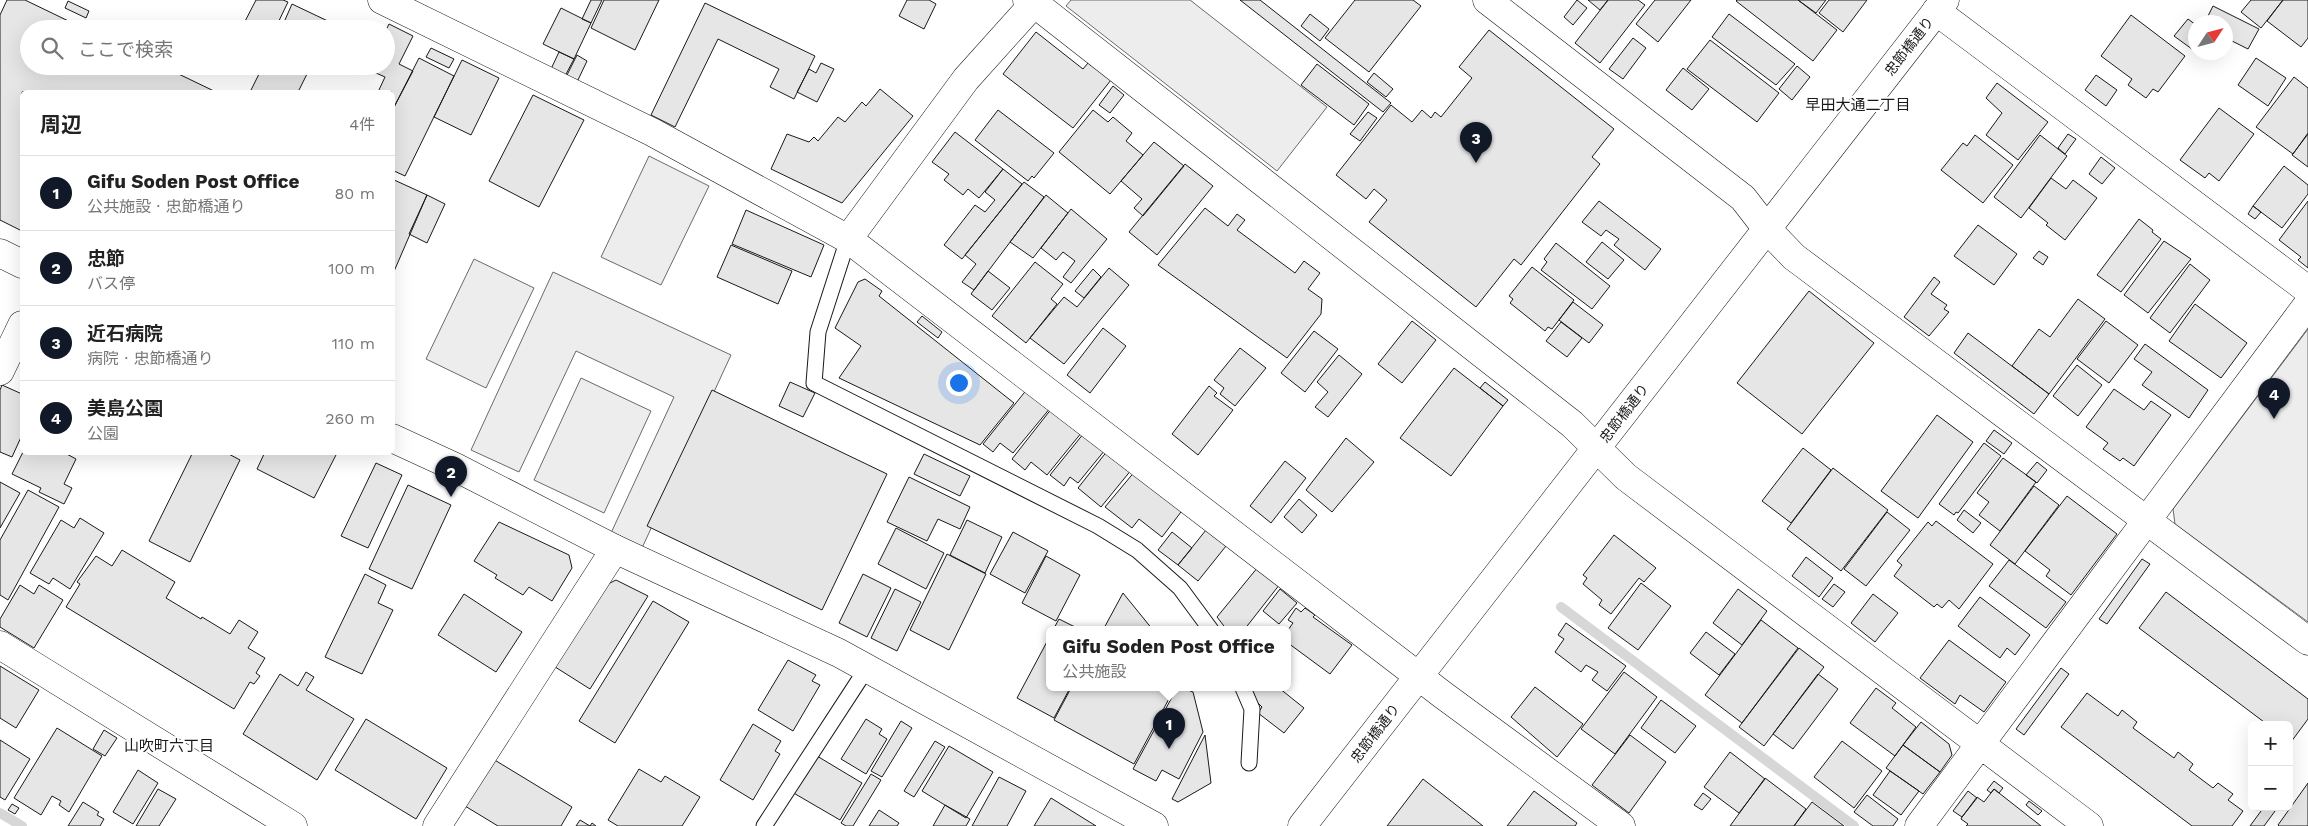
<!DOCTYPE html>
<html lang="ja">
<head>
<meta charset="utf-8">
<style>
	body { margin:0; font-family:"Work Sans","Noto Sans JP",sans-serif; background:#f6f6f6; color:#222 }
	.controls { position:absolute; right:15px; bottom:15px; display:grid; overflow:hidden; border-radius:8px; box-shadow:0 5px 20px #0002 }
	.controls button { width:45px; height:45px; display:grid; place-items:center; padding:0; border:0; border-bottom:1px solid #e0e0e0; background:#fff; color:#222; font:25px sans-serif }
	.compass { position:absolute; left:2188px; top:15px; width:45px; height:45px; border-radius:50%; background:#fff; box-shadow:0 5px 20px #0002; rotate:54deg }
	.you { position:absolute; left:958px; top:382px; width:18px; height:18px; margin:-12px; border:4px solid #fff; border-radius:50%; background:#1a73e8; box-shadow:0 0 0 8px #1a73e833 }
	.badge { display:grid; place-items:center; width:32px; height:32px; border-radius:50%; background:#111827; color:#fff; font-size:16px; font-weight:700 }
	.pin { position:absolute; translate:-50% -41px; filter:drop-shadow(0 1px 2px #0008) }
	.pin::after { content:''; position:absolute; top:26px; width:18px; height:15px; background:inherit; clip-path:polygon(0 0,100% 0,50% 100%) }
	.popup { position:absolute; left:1046px; top:626px; width:245px; height:65px; box-sizing:border-box; display:grid; place-content:center; border-radius:8px; background:#fff; filter:drop-shadow(0 1px 4px #0005); font-size:16px; white-space:nowrap; color:#767676 }
	.popup b { font-size:19px; color:#222 }
	.popup::after { content:''; position:absolute; left:50%; top:100%; margin-left:-10px; border:10px solid transparent; border-top-color:#fff }
	.list { margin:0; padding:0; list-style:none }
	h2 { display:flex; justify-content:space-between; align-items:center; height:65px; margin:0; padding:0 20px; font-size:21px }
	h2 small { font-size:16px; font-weight:400; color:#767676 }
	.list li { display:grid; grid-template-columns:32px 1fr auto; gap:15px; align-items:center; box-sizing:border-box; height:75px; padding:0 20px; border-top:1px solid #e0e0e0 }
	.list b { display:block; font-size:19px; white-space:nowrap }
	.list p { margin:0; font-size:16px; white-space:nowrap; color:#767676 }
	.list em { font-size:16px; font-style:normal; color:#767676 }
	.icon { flex:none; width:28px; height:28px; fill:none; stroke:currentColor; stroke-width:2; stroke-linecap:round; stroke-linejoin:round }
	.map { position:relative; flex:none; width:2308px; height:826px; overflow:hidden }
	.search { position:absolute; background:#fff; box-shadow:0 5px 20px #0002; left:20px; top:20px; width:375px; height:55px; display:flex; align-items:center; gap:12px; box-sizing:border-box; padding:0 18px; border-radius:28px; color:#767676; font-size:19px }
	.panel { position:absolute; background:#fff; box-shadow:0 5px 20px #0002; left:20px; top:90px; width:375px; height:365px; border-radius:8px }
	.map>svg:first-child { display:block }
</style>
</head>
<body>
<div class="map">
<svg width="2308" height="826" viewBox="0 0 2308 826">
	<rect width="100%" height="100%" fill="#fff"/>
	<path fill="#ededed" stroke="#6a6a6a" d="M1071,0H1190L1327,107L1277,171L1066,6Z
		M649,156L709,186L661,285L601,257Z
		M474,259L534,288L486,388L426,359Z
		M553,272L731,355L642,548L611,533L674,397L576,351L519,472L471,450Z
		M2308,329V622L2175,524L2173,509Z
		M581,378L651,411L604,513L534,480Z"/>
	<g fill="none" stroke-linecap="round" stroke-linejoin="round">
		<path stroke="#d7d7d7" stroke-width="10" d="M1561,607L1854,826
			M0,813L22,826"/>
	</g>
	<path fill="#e6e6e6" stroke="#1a1a1a" d="M7,0H25L85,29H29V66H162L216,92H22V231L0,220V15Z
		M256,0H283L288,2L275,29H241Z
		M591,0H602L591,23L582,19Z
		M604,0H659L635,50L591,28Z
		M907,0H929L936,4L924,29L899,16Z
		M1240,0H1260L1391,103L1383,112Z
		M1355,0H1413L1421,6L1369,72L1325,38Z
		M1577,0L1587,8L1573,25L1564,17Z
		M1588,0H1608L1600,10Z
		M1608,0H1638L1645,5L1600,63L1575,43Z
		M1655,0H1691L1658,42L1636,24Z
		M1737,0H1798L1837,30L1813,61L1736,1Z
		M1798,0H1826L1816,13Z
		M1829,0H1867L1843,32L1819,13Z
		M2251,0H2283L2261,28L2241,12Z
		M2283,0H2308V38L2301,47L2267,21Z
		M68,1L89,11L86,18L65,8Z
		M705,3L815,56L794,99L770,87L779,69L718,39L675,127L651,115Z
		M292,4L332,23L329,29H281Z
		M2213,6L2259,29L2248,49L2226,38V22H2205Z
		M561,8L591,23L574,59L543,44Z
		M1310,14L1329,29L1320,41L1301,26Z
		M1729,14L1795,64L1776,85L1712,37Z
		M2131,15L2185,56L2158,92L2153,89L2146,98L2128,85L2132,79L2101,56Z
		M2188,19L2196,25V52L2174,36Z
		M389,24L413,36L399,64L413,71L392,111V92H378L385,77L367,69L368,66H386V30Z
		M1489,30L1614,129L1592,157L1600,164L1521,265L1514,259L1476,307L1369,222L1387,200L1374,189L1366,199L1336,175L1391,105L1412,122L1422,110L1431,118L1435,112L1441,117L1472,78L1459,67Z
		M1036,32L1083,69L1088,63L1111,80L1073,128L1003,74Z
		M1633,38L1646,48L1623,79L1609,69Z
		M1710,40L1779,93L1757,122L1687,69Z
		M431,48L454,59L449,68L426,57Z
		M559,52L574,59L565,76L551,69Z
		M577,55L587,61L577,82L566,77Z
		M419,58L454,76L405,176L392,170V111Z
		M2256,58L2286,78L2268,106L2238,85Z
		M462,60L499,78L471,135L434,117Z
		M821,63L834,69L817,102L797,92L809,69L816,73Z
		M1317,64L1369,104L1354,125L1301,85Z
		M241,66H256L253,72Z
		M263,66H311L298,92H250Z
		M1797,66L1810,77L1792,100L1779,89Z
		M1683,68L1709,89L1692,110L1666,90Z
		M1374,73L1393,89L1386,97L1367,82Z
		M2096,75L2117,90L2106,106L2085,90Z
		M2294,77L2308,88V133L2293,154L2256,127Z
		M1997,83L2048,122L2018,160L1986,135L2002,113L1986,98Z
		M1113,86L1124,95L1110,113L1099,105Z
		M880,89L913,116L842,203L771,169L787,134L809,142L814,137L818,141L838,117L845,122L862,102L866,106Z
		M533,95L584,120L539,207L489,181Z
		M2219,108L2254,134L2219,181L2209,173L2205,178L2180,160Z
		M998,110L1054,153L1034,178L1032,176L1028,181L975,140Z
		M1093,110L1108,122L1113,117L1132,133L1126,141L1143,155L1110,194L1059,152Z
		M1368,112L1377,118L1360,141L1350,134Z
		M955,132L1003,169L979,198L968,189L963,195L944,180L949,174L932,162Z
		M2068,134L2076,139L2065,154L2058,148Z
		M2308,134V167L2292,155Z
		M1975,135L2013,165L1983,203L1941,170L1963,143L1967,146Z
		M2040,135L2067,156L2021,218L1994,197Z
		M1154,142L1184,166L1143,216L1134,208L1142,199L1121,181Z
		M2101,157L2115,168L2102,184L2089,174Z
		M1185,164L1213,186L1157,255L1129,232Z
		M2284,166L2308,185V194L2282,228L2253,206Z
		M1003,169L1022,184L962,259L944,245L975,205L985,212L995,200L985,192Z
		M2051,178L2066,189L2073,180L2097,198L2065,240L2046,225L2048,223L2029,208Z
		M392,179L427,195L392,276Z
		M1024,182L1044,197L974,290L962,282L976,264L965,255Z
		M427,195L445,204L427,243L409,234Z
		M1046,195L1068,213L1033,258L1010,242Z
		M1599,201L1661,249L1645,270L1614,245L1619,239L1606,230L1601,236L1582,222Z
		M2308,201V268L2298,260L2301,257L2279,240Z
		M2253,206L2261,212L2255,219L2248,214Z
		M1205,208L1228,226L1237,214L1245,220L1237,230L1295,273L1304,261L1320,273L1308,289L1322,299L1321,314L1287,358L1158,265Z
		M1071,209L1107,239L1071,283L1063,277L1075,261L1063,252L1056,260L1041,248Z
		M746,210L824,245L811,277L732,244Z
		M2139,219L2153,230L2152,232L2161,239L2121,292L2097,275Z
		M1978,225L2017,254L1994,285L1954,256Z
		M2164,241L2191,259L2148,313L2124,295Z
		M1602,242L1624,260L1608,279L1586,262Z
		M1556,243L1610,286L1592,309L1541,270L1547,262L1544,259Z
		M731,245L792,271L778,304L717,277Z
		M2039,251L2048,257L2043,265L2033,258Z
		M1035,262L1063,284L1051,299L1057,304L1026,343L992,316Z
		M2190,264L2210,280L2170,333L2150,318Z
		M1532,267L1574,300L1552,329L1548,327L1545,331L1510,303L1513,299L1509,296Z
		M1109,268L1129,285L1064,364L1030,338L1064,297L1077,307Z
		M1093,269L1101,277L1084,298L1075,291Z
		M988,271L1010,288L992,310L971,294Z
		M1934,277L1940,282L1931,294L1947,305L1944,309L1949,312L1929,336L1904,317Z
		M865,279L882,291L879,296L1014,403L980,445L839,378L861,346L835,328L858,282Z
		M1809,291L1874,343L1802,434L1737,383Z
		M2078,299L2105,319L2049,394L2012,366L2039,329L2050,337Z
		M1573,302L1603,325L1589,343L1559,320Z
		M2195,304L2247,343L2221,378L2169,341Z
		M922,316L942,332L938,338L917,322Z
		M1412,321L1436,340L1402,383L1378,364Z
		M2106,321L2138,345L2109,383L2077,359Z
		M1561,322L1582,338L1567,357L1546,341Z
		M1103,328L1126,346L1090,393L1067,375Z
		M1314,331L1338,349L1305,392L1281,373Z
		M1968,333L2049,394L2034,414L1954,353Z
		M2145,344L2208,390L2189,418L2142,385L2152,372L2134,359Z
		M1240,348L1266,368L1235,406L1220,394L1224,388L1214,380Z
		M1339,355L1362,374L1328,417L1315,407L1328,392L1317,382Z
		M2077,365L2102,385L2078,416L2053,396Z
		M1454,368L1503,406L1451,476L1400,438Z
		M790,382L815,393L803,417L779,406Z
		M1485,382L1508,400L1503,406L1480,388Z
		M2,385L22,394V435L12,457L0,452V390Z
		M1209,386L1217,393L1214,396L1233,410L1198,455L1172,434Z
		M1028,388L1051,407L1013,453L1000,443L993,452L983,444Z
		M2114,389L2144,410L2151,401L2171,415L2134,466L2123,458L2120,461L2103,449L2108,443L2086,427Z
		M712,390L887,474L822,610L647,526Z
		M1052,408L1082,432L1047,475L1031,462L1025,470L1012,459Z
		M1937,415L1973,442L1918,518L1881,491Z
		M1994,430L2012,443L2004,454L1986,441Z
		M1084,433L1105,450L1078,483L1070,477L1064,486L1050,475Z
		M1346,438L1374,462L1332,512L1306,490Z
		M1984,443L2001,456L1958,513L1956,512L1954,515L1939,504Z
		M1803,448L1831,470L1791,523L1762,501Z
		M1108,450L1132,469L1101,507L1078,488Z
		M23,452H63L76,459L64,484L72,488L64,504L39,492L41,488L12,474Z
		M193,452H225L240,460L190,562L149,541Z
		M265,452H336L337,453L314,498L257,469Z
		M924,454L970,476L960,496L914,474Z
		M2003,458L2036,482L2000,531L1979,515L1989,502L1977,493Z
		M1285,461L1306,478L1271,523L1250,506Z
		M2037,462L2047,470L2037,483L2026,475Z
		M376,463L402,475L368,548L341,536Z
		M1833,468L1888,510L1841,571L1787,529Z
		M1136,470L1184,508L1162,537L1139,519L1132,528L1105,507Z
		M909,477L970,507L960,529L938,519L927,541L887,522Z
		M0,482L20,493L0,528Z
		M408,485L451,505L412,589L369,569Z
		M2034,486L2059,505L2015,564L1990,545Z
		M28,490L59,507L8,600L0,595V540Z
		M2067,496L2117,534L2071,595L2046,576L2050,570L2025,551Z
		M1299,499L1317,515L1302,533L1284,517Z
		M1964,510L1981,523L1973,533L1957,520Z
		M1887,512L1910,530L1866,586L1844,569Z
		M80,518L104,533L70,589L53,578L49,584L30,573L61,520L74,528Z
		M967,520L1002,537L985,573L950,555Z
		M1936,521L1993,564L1959,609L1949,600L1942,608L1937,604L1934,607L1894,576L1902,565L1897,561L1928,522L1932,526Z
		M499,522L569,555L572,568L552,601L529,587L523,595L495,578L497,575L474,561Z
		M896,528L944,553L926,589L878,564Z
		M1206,530L1226,546L1198,581L1178,565Z
		M1013,532L1048,551L1025,593L990,574Z
		M1172,532L1192,548L1178,565L1158,550Z
		M1614,535L1656,568L1644,582L1639,578L1611,614L1599,605L1602,600L1583,584L1587,578L1583,575Z
		M122,550L175,582L166,598L201,619L202,617L230,634L239,620L258,632L248,648L265,658L256,673L260,676L254,684L250,682L234,709L66,607L80,584L77,582L96,556L112,566Z
		M947,554L986,574L949,650L910,630Z
		M1046,556L1080,575L1056,621L1022,603Z
		M1806,557L1833,578L1819,597L1792,576Z
		M2142,559L2150,564L2107,624L2099,619Z
		M2009,560L2066,602L2046,628L1989,586Z
		M1258,567L1280,584L1244,630H1227L1217,617Z
		M365,574L386,585L378,603L393,610L362,674L325,657Z
		M863,574L891,588L867,637L839,623Z
		M616,580L648,596L590,689L552,665L600,588Z
		M1641,583L1671,606L1638,650L1608,628Z
		M1834,584L1845,592L1833,607L1822,599Z
		M20,585L34,594L39,585L63,600L34,648L0,627V619Z
		M895,589L921,602L897,651L871,638Z
		M1280,589L1297,603L1279,624L1263,611Z
		M1738,589L1767,611L1742,645L1713,623Z
		M2166,592L2308,699V719L2291,742L2289,725H2268L2139,628Z
		M1123,593L1153,630H1103Z
		M464,594L522,632L496,672L438,635Z
		M1873,594L1898,613L1875,642L1851,623Z
		M1980,597L2030,635L2015,655L2007,648L2000,658L1958,626Z
		M653,601L689,622L615,743L579,721Z
		M1296,608L1301,612L1305,608L1315,615L1313,617L1352,645L1330,674L1288,643V630L1293,623L1288,620Z
		M1059,619L1081,630H1053Z
		M1761,620L1798,648L1742,723L1705,695Z
		M1566,623L1626,666L1607,691L1592,680L1598,672L1586,665L1581,672L1555,652L1564,639L1558,635Z
		M1706,632L1735,654L1719,675L1690,653Z
		M1050,636V688H1070L1054,718L1017,698Z
		M1949,640L2006,682L1984,712L1960,695L1955,704L1920,678Z
		M1799,648L1824,667L1764,746L1739,727Z
		M788,660L816,675L812,681L820,685L793,731L758,710Z
		M0,666L39,690L16,728L0,718Z
		M2061,668L2069,674L2024,735L2016,729Z
		M306,672L314,677L306,690L354,719L317,780L243,734L280,674L298,686Z
		M1624,672L1657,697L1615,754L1581,729Z
		M1818,674L1838,689L1793,749L1773,734Z
		M1535,687L1583,724L1557,757L1511,717Z
		M1071,688H1156L1171,695L1134,764L1054,720Z
		M1156,688H1175L1171,695Z
		M1177,688H1183L1193,692L1203,732L1179,779L1162,770L1156,781L1133,769Z
		M1250,688H1279L1304,708L1284,733L1258,713L1262,707L1253,698Z
		M1876,688L1896,703L1892,708L1916,727L1895,756L1850,723Z
		M2087,693L2118,716L2122,710L2137,722L2133,728L2174,758L2178,752L2193,764L2189,770L2213,788L2218,783L2233,794L2228,800L2243,811L2232,826H2192L2061,727Z
		M1661,700L1696,726L1675,753L1641,728Z
		M366,719L447,768L416,819L335,770Z
		M866,719L882,729L879,734L887,739L866,774L841,759Z
		M901,721L912,728L882,777L871,771Z
		M1921,722L1949,744L1952,755L1940,772L1903,745Z
		M753,724L781,741L775,751L780,754L753,800L720,780Z
		M57,728L102,756L69,812L59,805L61,801L52,796L41,815L14,798Z
		M104,730L117,738L105,756L93,749Z
		M1205,735L1211,783L1178,802L1172,799Z
		M1630,735L1666,762L1629,813L1592,785Z
		M0,740L30,759L5,800L0,797Z
		M935,741L945,747L914,797L904,791Z
		M1842,741L1882,771L1854,808L1814,777Z
		M1903,745L1940,772L1923,794L1886,768Z
		M949,746L993,772L966,818L922,791Z
		M807,750L862,783L840,820L785,788Z
		M1730,752L1765,779L1739,813L1704,787Z
		M493,759L572,807L561,826H498L465,806Z
		M639,769L661,782L665,776L700,797L682,826H618L608,820Z
		M138,770L158,783L133,824L113,812Z
		M1890,771L1919,791L1901,815L1873,795Z
		M871,774L881,780L853,826H846L841,823Z
		M999,777L1026,791L1007,826H972Z
		M1765,778L1806,809L1794,826H1730Z
		M1423,779L1483,826H1387Z
		M1994,781L2003,788L1999,793L1994,789L1991,793L1987,790Z
		M2308,783V826H2279L2278,825Z
		M158,789L176,799L159,826H136Z
		M1994,789L1999,793L2041,826H1966L1968,824L1961,819L1962,817L1977,797L1984,802Z
		M1534,791L1577,823L1575,826H1507Z
		M1968,791L1977,798L1962,817L1953,811Z
		M1703,793L1711,799L1702,810L1694,805Z
		M1867,795L1898,819L1893,826H1873L1854,812Z
		M1051,798L1096,826H1034Z
		M2029,801L2042,811L2038,815L2026,805Z
		M83,802L99,812L97,815L104,819L100,826H68Z
		M1812,802L1844,826H1794Z
		M12,804L19,808L15,814L8,810Z
		M945,805L970,819L966,826H933Z
		M2264,807H2278L2264,826H2250Z
		M879,810L899,823L897,826H869Z
		M580,820L590,826L592,823L596,826H576Z"/>
	<g fill="none" stroke-linecap="round" stroke-linejoin="round">
		<defs>
			<path id="service" d="M848,239L818,332L814,383L1098,526L1137,550L1180,588L1211,630
				M1243,688L1252,709L1249,763
				M764,826L867,668"/>
			<path id="minor" d="M382,0L652,132L848,239L1443,695L1621,826
				M1027,0L1034,3L1572,424L1626,477L2089,826
				M1487,0L1743,198L1767,229L1794,257L2308,641
				M1936,11L2308,290
				M848,239L966,79L1037,0
				M0,371L22,325
				M0,645L293,826
				M437,826L615,549
				M1919,826L2308,304"/>
			<path id="tertiary" d="M0,253L22,264
				M392,438L455,467L615,549L839,653L1154,826"/>
			<path id="primary" d="M1302,826L1945,0"/>
		</defs>
		<use href="#service" stroke="#1a1a1a" stroke-width="17"/>
		<use href="#minor" stroke="#1a1a1a" stroke-width="29"/>
		<use href="#tertiary" stroke="#1a1a1a" stroke-width="29"/>
		<use href="#primary" stroke="#1a1a1a" stroke-width="29"/>
		<use href="#service" stroke="#fff" stroke-width="15"/>
		<use href="#minor" stroke="#fff" stroke-width="28"/>
		<use href="#tertiary" stroke="#fff" stroke-width="28"/>
		<use href="#primary" stroke="#fff" stroke-width="28"/>
	</g>
	<g text-anchor="middle" dominant-baseline="central" stroke-width="4" stroke-linejoin="round" paint-order="stroke">
		<g font-size="14" fill="#1a1a1a" stroke="#fff">
			<text transform="translate(1909 46) rotate(-52)">忠節橋通り</text>
			<text transform="translate(1624 413) rotate(-52)">忠節橋通り</text>
			<text transform="translate(1375 733) rotate(-52)">忠節橋通り</text>
		</g>
		<g font-size="15" fill="#1a1a1a" stroke="#fff">
			<text x="1858" y="105">早田大通二丁目</text>
			<text x="169" y="746">山吹町六丁目</text>
		</g>
	</g>
</svg>
<div class="controls">
<button>+</button>
<button>−</button>
</div>
<svg class="compass" viewBox="-18 -18 36 36"><path d="M0-13l5 13h-10z" fill="#e53935"/><path d="M0 13l5-13h-10z" fill="#767676"/></svg>
<div class="you"></div>
<div class="pin badge" style="left:1169px;top:749px">1</div>
<div class="popup"><b>Gifu Soden Post Office</b>公共施設</div>
<div class="pin badge" style="left:451px;top:497px">2</div>
<div class="pin badge" style="left:1476px;top:163px">3</div>
<div class="pin badge" style="left:2274px;top:419px">4</div>
<div class="search"><svg class="icon" aria-label="search" viewBox="0 0 24 24"><circle cx="10" cy="10" r="6"/><path d="M15 15l6 6"/></svg>ここで検索</div>
<section class="panel">
<h2>周辺<small>4件</small></h2>
<ul class="list">
<li><span class="badge">1</span><div><b>Gifu Soden Post Office</b><p>公共施設 · 忠節橋通り</p></div><em>80 m</em></li>
<li><span class="badge">2</span><div><b>忠節</b><p>バス停</p></div><em>100 m</em></li>
<li><span class="badge">3</span><div><b>近石病院</b><p>病院 · 忠節橋通り</p></div><em>110 m</em></li>
<li><span class="badge">4</span><div><b>美島公園</b><p>公園</p></div><em>260 m</em></li>
</ul>
</section>
</div>
</body>
</html>
